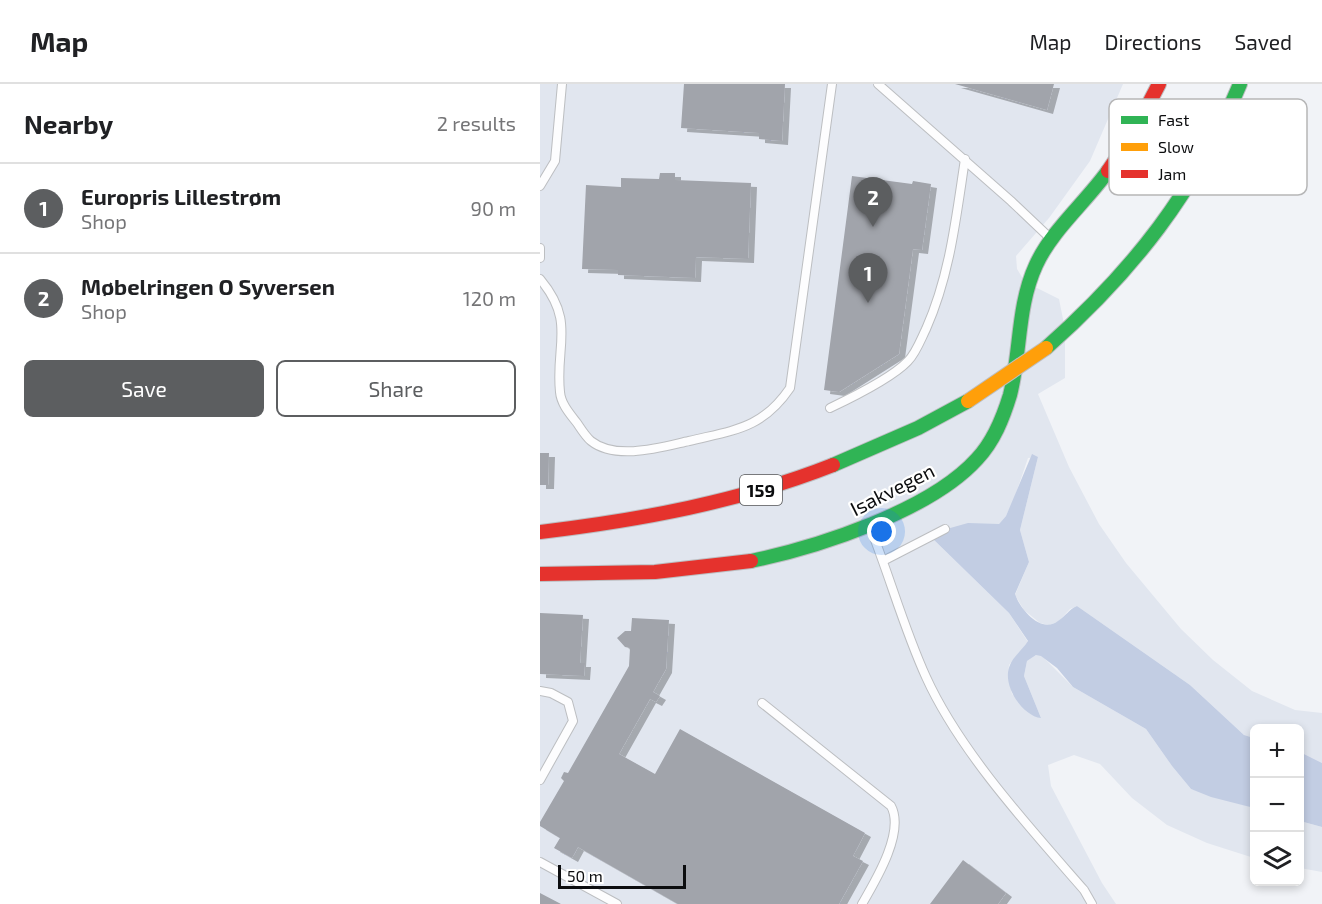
<!DOCTYPE html>
<html lang="en">
<head>
<meta charset="utf-8">
<style>
	body { margin:0; font-family:"Exo 2",sans-serif; background:#f2f2f2; color:#202124 }
	.controls { position:absolute; right:18px; bottom:18px; display:grid; overflow:hidden; border-radius:9px; box-shadow:0 3px 9px #0003 }
	.controls button { width:54px; height:54px; display:grid; place-items:center; padding:0; border:0; border-bottom:2px solid #e0e0e0; background:#fff; color:#202124; font:30px sans-serif }
	.scale { position:absolute; left:18px; bottom:15px; width:128px; box-sizing:border-box; padding-left:6px; border:3px solid #0c0d0f; border-top:0; font-size:16px; line-height:21px; white-space:nowrap; color:#0c0d0f; -webkit-text-stroke:4px #fff; paint-order:stroke }
	.you { position:absolute; left:342px; top:448px; width:21px; height:21px; margin:-15px; border:4px solid #fff; border-radius:50%; background:#1a73e8; box-shadow:0 0 0 9px #1a73e833 }
	.badge { display:grid; place-items:center; width:39px; height:39px; border-radius:50%; background:#5c5e60; color:#fff; font-size:20px; font-weight:700 }
	.pin { position:absolute; translate:-50% -50px; filter:drop-shadow(0 2px 3px #0008) }
	.pin::after { content:''; position:absolute; top:32px; width:21px; height:18px; background:inherit; clip-path:polygon(0 0,100% 0,50% 100%) }
	.list { margin:0; padding:0; list-style:none }
	h2 { display:flex; justify-content:space-between; align-items:center; height:78px; margin:0; padding:0 24px; font-size:26px }
	h2 small { font-size:20px; font-weight:400; color:#757577 }
	.list li { display:grid; grid-template-columns:39px 1fr auto; gap:18px; align-items:center; box-sizing:border-box; height:90px; padding:0 24px; border-top:2px solid #e0e0e0 }
	.list b { display:block; font-size:22px; white-space:nowrap }
	.list p { margin:0; font-size:20px; white-space:nowrap; color:#757577 }
	.list em { font-size:20px; font-style:normal; color:#757577 }
	.actions { display:flex; gap:12px; padding:18px 24px }
	.actions a { flex:1; padding:14px 0; border:2px solid #5c5e60; border-radius:9px; text-align:center; font-size:21px; color:#5c5e60 }
	.actions .main { background:#5c5e60; color:#fff }
	.icon { flex:none; width:33px; height:33px; fill:none; stroke:currentColor; stroke-width:2; stroke-linecap:round; stroke-linejoin:round }
	.map { position:relative; flex:none; width:782px; height:820px; overflow:hidden }
	header { display:flex; align-items:center; gap:36px; box-sizing:border-box; height:84px; padding:0 30px; background:#fff; border-bottom:2px solid #e0e0e0 }
	header strong { font-size:28px }
	nav { display:flex; gap:33px; margin-inline-start:auto; font-size:21px }
	main { display:flex }
	aside { flex:1; background:#fff }
	.map>svg:first-child { display:block }
</style>
</head>
<body>
<header>
<strong>Map</strong>
<nav><a>Map</a><a>Directions</a><a>Saved</a></nav>
</header>
<main>
<aside>
<h2>Nearby<small>2 results</small></h2>
<ul class="list">
<li><span class="badge">1</span><div><b>Europris Lillestrøm</b><p>Shop</p></div><em>90 m</em></li>
<li><span class="badge">2</span><div><b>Møbelringen O Syversen</b><p>Shop</p></div><em>120 m</em></li>
</ul>
<div class="actions"><a class="main">Save</a><a>Share</a></div>
</aside>
<div class="map">
<svg width="782" height="820" viewBox="0 0 782 820">
	<defs>
		<filter id="shadow"><feDropShadow dx="6" dy="4" stdDeviation="0" flood-color="#0004"/></filter>
	</defs>
	<rect width="100%" height="100%" fill="#f1f3f7"/>
	<path fill="#e1e6ef" d="M0,0H583L550,77L509,134L476,172L477,185L485,198L519,215L525,245V294L498,310L529,383L559,440L586,479L641,545L673,576L712,607L755,626L782,629V679L760,668V644H714V654L704,651L650,601L537,522L530,525L518,538L509,541L500,539L484,526L475,511L489,478L480,446L498,373L488,374L474,415L466,432L459,440L393,455L469,529L488,558L469,581L468,592L472,610L501,634L484,592L487,577L496,571H501L533,603L606,645L632,682L651,705L714,724V774L667,759L627,741L592,714L560,680L534,671L508,681L511,702L562,799L576,820H0Z
		M760,737L782,743V788L760,784Z"/>
	<path fill="#c2cde3" d="M492,370L498,373L480,446L489,478L475,510C480,525 501,550 518,537C526,532 528,526 537,522L650,601L704,651L714,654V724L671,713L651,705L632,682L606,645L533,603L517,584L501,572L496,571L487,577L484,592L501,634C482,632 461,600 470,581C473,573 483,565 488,557L469,529L393,455L396,448L428,439L459,440L466,432Z
		M760,668L782,679V743L760,737Z"/>
	<path fill="#a1a4ab" filter="url(#shadow)" d="M144,0H245L242,57L219,55V49L141,44Z
		M415,0H514L507,26Z
		M120,89H135V96L211,99L208,175L156,173L155,194L78,191V186L42,185L46,101L81,103V94L119,95Z
		M312,92L372,100L373,97L391,100L382,166L373,165L359,270L299,308L284,306Z
		M0,369H9L8,401H0Z
		M0,529L43,531L40,579H45L44,592L0,590Z
		M92,534L129,536L126,585L113,608L120,612L116,618L110,615L79,670L115,690L140,645L325,749L313,772L323,777L299,820H138L38,763L32,774L14,764L20,754L0,742V738L24,697L21,694L24,688L28,689L89,582L90,564L85,563L77,554L85,547H91Z
		M423,776L466,809L458,820H390Z
		M0,809L21,820H0Z"/>
	<g fill="none" stroke-linecap="round" stroke-linejoin="round">
		<defs>
			<path id="lane" d="M338,0L471,117L510,154
				M0,102L15,77L22,0
				M0,164V174
				M0,195C36,238 15,261 20,308C21,320 30,330 37,339C41,345 46,353 51,357C76,377 122,363 149,357C194,346 222,345 250,304L292,0
				M290,324C311,314 352,294 368,277C376,269 381,255 386,245C410,191 416,134 425,75
				M330,443C350,493 364,545 386,593C420,668 490,744 544,806L552,820
				M343,477L405,445
				M0,607L11,609L28,618L33,637L0,696
				M222,619L351,722C365,748 336,796 322,820
				M0,778L77,820"/>
			<path id="fast" d="M506,264C593,187 655,108 700,0
				M293,381L378,344L428,317
				M211,477C278,463 390,427 437,375C454,357 463,334 470,311C481,268 477,222 496,181C512,146 545,119 568,87"/>
			<path id="jam" d="M568,87L593,50L619,0
				M0,448C100,436 199,418 293,381
				M0,490L115,488L211,477"/>
		</defs>
		<use href="#lane" stroke="#bcbec1" stroke-width="10"/>
		<use href="#fast" stroke="#bcbec1" stroke-width="16"/>
		<use href="#jam" stroke="#bcbec1" stroke-width="16"/>
		<use href="#lane" stroke="#fdfdfe" stroke-width="8"/>
		<use href="#fast" stroke="#30b455" stroke-width="14"/>
		<use href="#jam" stroke="#e5322d" stroke-width="14"/>
		<defs>
			<path id="slow-bridge" d="M428,317L506,264"/>
		</defs>
		<use href="#slow-bridge" stroke="#bcbec1" stroke-width="16" stroke-linecap="butt"/>
		<use href="#slow-bridge" stroke="#ff9f0a" stroke-width="14"/>
	</g>
	<g text-anchor="middle" dominant-baseline="central" stroke-width="4.5" stroke-linejoin="round" paint-order="stroke">
		<rect fill="#fff" stroke="#555657" stroke-width="1.5" x="200" y="391" width="42" height="30" rx="4.5"/>
		<g font-size="18" font-weight="bold" fill="#0c0d0f">
			<text x="221" y="406">159</text>
		</g>
		<g font-size="20" fill="#0c0d0f" stroke="#fff">
			<text transform="translate(352 405) rotate(-27)">Isakvegen</text>
		</g>
	</g>
	<rect x="569" y="15" width="198" height="96" rx="9" fill="#fff" stroke="#b6b6b7" stroke-width="1.5"/>
	<rect x="581" y="32" width="27" height="8" fill="#30b455"/>
	<rect x="581" y="59" width="27" height="8" fill="#ff9f0a"/>
	<rect x="581" y="86" width="27" height="8" fill="#e5322d"/>
	<g font-size="16" fill="#0c0d0f">
		<text x="618" y="42">Fast</text>
		<text x="618" y="69">Slow</text>
		<text x="618" y="96">Jam</text>
	</g>
</svg>
<div class="controls">
<button>+</button>
<button>−</button>
<button><svg class="icon" aria-label="layers" viewBox="0 0 24 24"><path d="M12 4l9 5-9 5-9-5zM3 14l9 5 9-5"/></svg></button>
</div>
<div class="scale">50 m</div>
<div class="you"></div>
<div class="pin badge" style="left:328px;top:219px">1</div>
<div class="pin badge" style="left:333px;top:143px">2</div>
</div>
</main>
</body>
</html>
